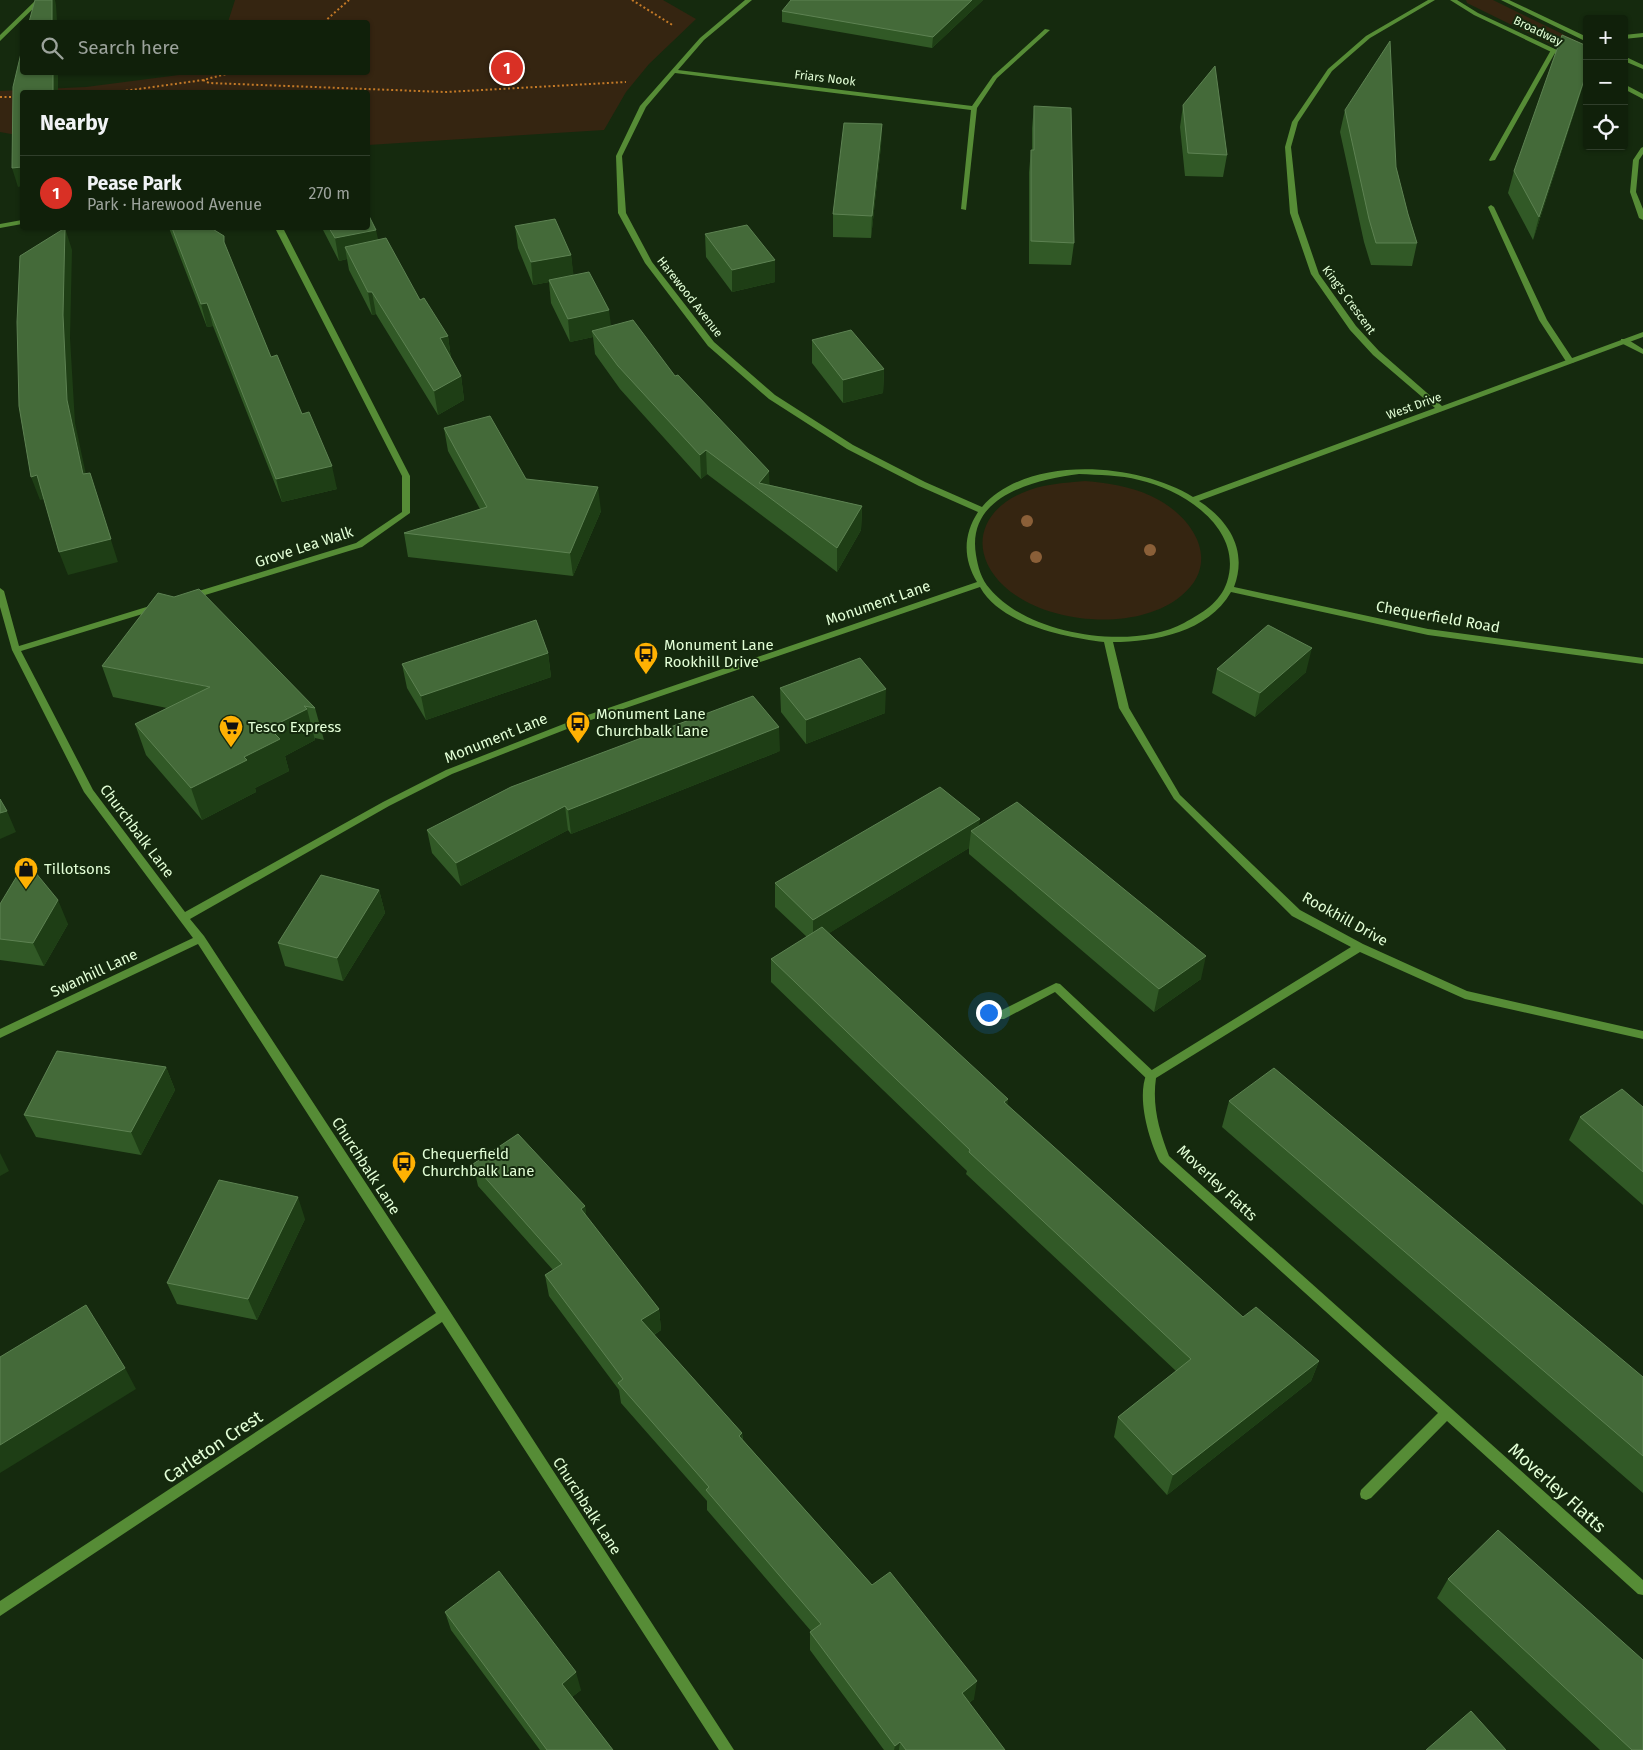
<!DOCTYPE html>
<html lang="en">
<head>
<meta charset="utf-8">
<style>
	body { margin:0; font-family:"Fira Sans",sans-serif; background:#192813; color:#f1f3f6 }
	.controls { position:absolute; right:15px; top:15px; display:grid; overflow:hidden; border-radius:5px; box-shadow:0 1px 4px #0004 }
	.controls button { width:45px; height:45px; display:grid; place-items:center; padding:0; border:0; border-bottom:1px solid #303e2b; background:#10200a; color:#f1f3f6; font:25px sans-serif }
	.you { position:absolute; left:988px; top:1012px; width:18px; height:18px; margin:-12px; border:4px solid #fff; border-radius:50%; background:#1a73e8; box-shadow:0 0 0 8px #1a73e833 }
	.badge { display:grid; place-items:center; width:32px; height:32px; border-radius:50%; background:#d93025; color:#fff; font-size:16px; font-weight:700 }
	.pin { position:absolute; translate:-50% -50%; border:2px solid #fff; box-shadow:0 1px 5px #0006 }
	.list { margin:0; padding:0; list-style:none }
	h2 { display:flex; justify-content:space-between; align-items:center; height:65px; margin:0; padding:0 20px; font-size:21px }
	h2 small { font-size:16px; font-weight:400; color:#9ca39c }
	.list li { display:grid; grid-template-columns:32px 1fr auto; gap:15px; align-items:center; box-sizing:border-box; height:75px; padding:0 20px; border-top:1px solid #303e2b }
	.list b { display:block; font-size:19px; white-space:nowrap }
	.list p { margin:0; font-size:16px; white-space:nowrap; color:#9ca39c }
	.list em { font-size:16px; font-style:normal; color:#9ca39c }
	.icon { flex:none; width:28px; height:28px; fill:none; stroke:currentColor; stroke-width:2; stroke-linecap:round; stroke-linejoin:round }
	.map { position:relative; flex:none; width:1643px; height:1750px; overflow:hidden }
	.search { position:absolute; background:#10200a; box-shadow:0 1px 4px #0004; left:20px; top:20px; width:350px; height:55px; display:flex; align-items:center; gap:12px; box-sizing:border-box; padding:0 18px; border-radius:5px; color:#9ca39c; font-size:19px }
	.panel { position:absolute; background:#10200a; box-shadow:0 1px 4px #0004; left:20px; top:90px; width:350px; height:140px; border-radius:5px }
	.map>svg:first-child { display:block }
</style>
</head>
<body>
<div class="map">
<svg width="1643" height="1750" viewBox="0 0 1643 1750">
	<rect width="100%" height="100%" fill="#152a0e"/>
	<path fill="#352511" d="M235,0H663L696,19L649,64L626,92L604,130L368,145V92H22V136L0,132V91L86,87L202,72H368V22H228Z
		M1466,0H1493L1587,46V62L1467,3Z
		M1085,481C1107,483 1130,486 1151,496C1191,514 1224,561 1181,596C1136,633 1044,624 1004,586C969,553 978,512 1022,493C1042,484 1063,483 1085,481Z"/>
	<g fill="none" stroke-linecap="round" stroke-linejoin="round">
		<path stroke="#c47a27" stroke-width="2" stroke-dasharray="2 2.5" stroke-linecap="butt" d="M632,0L674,26
			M324,22L349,0
			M203,80L209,83L445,92L626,82
			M117,92L203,80L234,72
			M0,97H22"/>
		<path fill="#568c36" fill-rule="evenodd" d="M1643,33V37L1624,39V35Z
			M1551,50L1556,51L1495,160L1490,161L1489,160Z
			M1491,205L1494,207L1547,320L1574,361L1573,363H1567L1539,320L1488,207Z
			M1621,339H1627L1643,349V354L1621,343Z
			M1056,983L1060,984L1155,1073L1156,1076L1155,1079L1151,1080L1147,1079L1055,992L1004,1019H996L995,1016L996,1013Z"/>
		<path fill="#568c36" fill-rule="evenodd" d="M36,0H42L0,41V35Z
			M745,0H752L704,40L678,70L972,106L993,76L1045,29L1050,30L997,78L977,108L966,210L961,209L971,110L675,73L646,107L622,156L626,213L652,262L714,342L775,395L853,445L925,482L982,507C1028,454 1138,463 1193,497L1435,408L1373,355L1350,330L1311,274L1290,213L1285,147L1292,122L1328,69L1366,36L1428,0H1435L1370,38L1332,71L1298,122L1291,147L1298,213L1319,274L1356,326L1379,351L1442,406L1643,332V337L1199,501C1229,521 1248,550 1234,587L1428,629L1643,658V664L1428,635L1231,592C1208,632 1155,642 1113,642L1129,708L1180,795L1300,910L1363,944L1467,991L1643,1031V1039L1465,999L1360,952L1156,1078C1152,1106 1159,1130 1169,1156L1643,1580V1595L1638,1594L1447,1421L1371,1498L1366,1500L1361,1498L1360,1494L1361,1490L1438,1413L1160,1162C1149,1140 1136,1097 1147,1073L1351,947L1292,916L1174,799L1119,708L1104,642C1065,637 1001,625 980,587L585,722L452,774L389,806L190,919L204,936L449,1310L734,1750H719L442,1322L0,1616V1601L436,1313L198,944L0,1038V1029L193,938L84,792L12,650L0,607V588L4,591L19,646L153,605L156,604L160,607L159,609L21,651L93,790L185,912L383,802L446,770L579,718L977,582C963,559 963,535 978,512L919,486L847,449L769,399L708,346L645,263L618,213L616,156L640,106L700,38ZM1079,474C1099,475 1120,475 1139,480C1184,490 1244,529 1227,582C1220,603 1202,613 1184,623C1132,651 1028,635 990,589C981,579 978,567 976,555C966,495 1035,480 1079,474Z
			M1450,0H1457L1478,13L1587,64V69L1474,15Z
			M1501,0H1509L1587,37V42Z
			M1624,56L1643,65V69L1624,61Z
			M1624,84L1643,94V99L1624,89Z
			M1643,147V154L1639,160L1636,192L1643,209V220L1639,218L1630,192L1633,160L1641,148Z
			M22,220V224L0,228V224Z
			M275,228H283L410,476V513L362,547L192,599L189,598L188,596L189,594L356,543L402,512V476Z"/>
	</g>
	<g fill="#8a5f38">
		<circle cx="1027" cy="521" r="6"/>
		<circle cx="1150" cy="550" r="6"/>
		<circle cx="1036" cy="557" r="6"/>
	</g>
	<path fill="#315926" d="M983,0L932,48L782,22V11Z
		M1587,46V73L1533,240L1508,193L1514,171Z
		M1183,105L1227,155L1223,177L1185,176L1180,127Z
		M1034,106L1074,243L1071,265L1029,264V172L1031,150H1032V128Z
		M1345,110L1396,167L1408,214L1417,243L1412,266L1371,265L1364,242L1340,132Z
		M882,124L881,146L871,238L833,237V214Z
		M515,226L571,255L573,275L611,326L675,376L770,485L862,506L861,530L837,572L707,474L701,479L620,389L595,354L593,337L570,342L551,303L549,282L533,285L518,248Z
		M169,228H211L227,251L271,357L302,414L337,489L282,502L213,326L207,327Z
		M322,228H368L378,240L420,300L448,336L451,359L461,376L464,400L438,415L376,314L372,315L349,270L347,259L339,261Z
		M705,234L775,260V282L732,292L706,257Z
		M812,340L884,369L883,393L843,403L812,363Z
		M444,428L526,479L601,511L573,576L408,557L404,533L480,509L448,451Z
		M548,653L551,677L426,720L407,688L402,664Z
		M102,666L315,708L324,740L315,738V740L285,756L289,771L255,788L256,792L202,820L146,755L135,724L167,708L113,697Z
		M1217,669L1306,672L1255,717L1212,693Z
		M780,688L885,713L806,744L781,712Z
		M780,751L571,834L568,830L461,886L432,853L427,830Z
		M979,825L1201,979L1154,1012L969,854V848L829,933L1007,1105L1243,1317L1319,1361L1311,1381L1167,1495L1114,1437L1118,1417L1176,1371L966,1174L967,1171L771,982V959L807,937L775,907V883Z
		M379,890L385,913L343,981L285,966L278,943Z
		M0,904L68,924L44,966L0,960Z
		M166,1067L175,1090L141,1155L36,1137L24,1115Z
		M1229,1101L1643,1377V1493L1222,1127Z
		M1643,1107V1205L1569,1140L1580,1117Z
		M473,1164L585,1206L586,1216L659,1309L661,1330L654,1335L742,1433L743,1440L974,1699L969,1703L1005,1750H884L810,1650V1632L811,1631L707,1510V1501L621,1403L619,1390L549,1296L545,1275L553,1270L478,1186Z
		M305,1219L257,1320L177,1304L167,1283Z
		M1448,1579L1643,1750H1600L1437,1598Z
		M445,1612L581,1690L572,1697L613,1750H540L451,1630Z"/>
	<path fill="#1e3e15" d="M52,0H55L56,5L57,22H52Z
		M972,0H983L932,48L933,37Z
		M1587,71V73L1533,240L1539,217Z
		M53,72H58V92H53Z
		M882,124L881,146L871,238L872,216Z
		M22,167V186L18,187L12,168Z
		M65,228L72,250L70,338L75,423L91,498L83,474L67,400L63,315Z
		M376,230L381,252L345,247L347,259L339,261L335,238Z
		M571,255L574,278L549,280V282L533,285L531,262Z
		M775,260V282L732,292V270Z
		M368,292H372L376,314L372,315Z
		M207,303L213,326L207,327L201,304Z
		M609,310L612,333L592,331L593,337L570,342L568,319Z
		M448,336L451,359L440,338Z
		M884,369L883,393L843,403V380Z
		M461,376L464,400L438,415L434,391Z
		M706,450L707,474L701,479L700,455Z
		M332,466L337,489L282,502L276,479Z
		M769,471L770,495L759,483Z
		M37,475L45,499L40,500L31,477Z
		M598,487L601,511L573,576L570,553Z
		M97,496L118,562L68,575L59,552Z
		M862,506L861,530L837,572V548Z
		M1312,648L1306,672L1255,717L1260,693Z
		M548,653L551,677L426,720L421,696Z
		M886,689L885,713L806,744V720Z
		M307,709L315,740L285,756L289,771L255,788L256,792L202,820L191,788L244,757L269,728Z
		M779,727L780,751L571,834L568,810Z
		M565,806L568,830L461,886L456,863Z
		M7,811L16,832L0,839V813Z
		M980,819L978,837L971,831L969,848L813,943V920Z
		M379,890L385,913L343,981L337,958Z
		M58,900L68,924L44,966L33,943Z
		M1206,956L1201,979L1154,1012L1159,989Z
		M166,1067L175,1090L141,1155L131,1132Z
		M1008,1099L1006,1122L1004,1102Z
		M0,1153L9,1171L0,1176Z
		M298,1197L305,1219L257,1320L248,1299Z
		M585,1206L588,1228L581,1209Z
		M659,1309L661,1330L643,1341L641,1320Z
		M1319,1361L1311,1381L1167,1495L1173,1475Z
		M125,1368L136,1389L0,1473V1445Z
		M742,1433L744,1453L739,1436Z
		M576,1672L581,1690L567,1701L562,1684Z
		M977,1681L974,1699L959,1710L962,1693Z
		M900,1742L899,1750H894L895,1746Z"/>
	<path fill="#446a39" stroke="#5d8252" d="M35,0H52V22H29Z
		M791,0H972L933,37L782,11Z
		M1562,35L1587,46V71L1539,217L1514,171Z
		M1390,41L1396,167L1408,214L1417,243H1376L1369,219L1345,110Z
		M22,49V72H53V92H22V167L12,168L13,87Z
		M1215,66L1227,155L1188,153L1183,105Z
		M1034,106L1071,108L1074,243L1031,241V150H1034Z
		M844,123L882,124L872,216L833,214Z
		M368,214L376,230L335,238L329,228H368Z
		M555,219L571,255L531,262L515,226Z
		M747,225L775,260L732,270L705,234Z
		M65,228L63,315L67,400L83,474L90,473L111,539L59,552L37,475L31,477L19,406L17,322L20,256Z
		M172,228H211L224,236V242L271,357L277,355L302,414L309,412L332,466L276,479L207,303L201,304Z
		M386,238L420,300L424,298L448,336L440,338L461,376L434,391L372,292H368L345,247Z
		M589,272L609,310L568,319L549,280Z
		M633,320L675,376L678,375L769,471L759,483L862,506L837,548L706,450L700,455L618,366L592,331Z
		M851,330L884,369L843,380L812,340Z
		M490,416L526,479L598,487L570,553L404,533L487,507L444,428Z
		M199,589L315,708L304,706L307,709L269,728L280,739L244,757L247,760L191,788L135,724L210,687L102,666L158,593L174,597Z
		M536,620L548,653L421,696L402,664Z
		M1268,625L1312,648L1260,693L1217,669Z
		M860,658L886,689L806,720L780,688Z
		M753,696L779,727L568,810L565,806L456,863L427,830L511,787Z
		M940,787L980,819L813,920L775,883Z
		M0,799L7,811L0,813Z
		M1017,802L1206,956L1159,989L971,831Z
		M26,861L58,900L33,943L0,939V904Z
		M321,875L379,890L337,958L278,943Z
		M822,927L1008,1099L1004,1102L1243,1317L1256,1307L1319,1361L1173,1475L1118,1417L1191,1359L969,1152L970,1150L771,959Z
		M57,1051L166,1067L131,1132L24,1115Z
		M1274,1068L1643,1377V1456L1229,1101Z
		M1622,1089L1643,1107V1172L1580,1117Z
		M518,1134L585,1206L581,1209L659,1309L641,1320L742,1433L739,1436L872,1585L890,1572L977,1681L962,1693L1005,1750H906L900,1742L895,1746L810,1632L821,1624L706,1490L709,1487L618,1383L623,1379L545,1275L562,1264L473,1164Z
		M219,1180L298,1197L248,1299L167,1283Z
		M86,1305L125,1368L0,1445V1357Z
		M1498,1530L1643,1660V1750H1632L1448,1579Z
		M499,1571L576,1672L562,1684L613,1750H547L445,1612Z
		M1471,1711L1506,1750H1426Z"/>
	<defs>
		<symbol id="bus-pin" viewBox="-11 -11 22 30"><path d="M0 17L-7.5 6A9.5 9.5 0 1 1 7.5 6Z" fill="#ffb103" stroke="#152a0e"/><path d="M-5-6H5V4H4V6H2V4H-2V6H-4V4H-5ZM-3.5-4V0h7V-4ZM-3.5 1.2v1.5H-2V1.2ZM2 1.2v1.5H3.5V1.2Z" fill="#111"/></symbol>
		<symbol id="supermarket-pin" viewBox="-11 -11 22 30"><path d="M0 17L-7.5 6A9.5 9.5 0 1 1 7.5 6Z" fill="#ffb103" stroke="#152a0e"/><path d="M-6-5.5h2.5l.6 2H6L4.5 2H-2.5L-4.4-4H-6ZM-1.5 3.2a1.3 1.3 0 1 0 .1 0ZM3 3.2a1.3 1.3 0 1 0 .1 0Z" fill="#111"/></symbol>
		<symbol id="shop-pin" viewBox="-11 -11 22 30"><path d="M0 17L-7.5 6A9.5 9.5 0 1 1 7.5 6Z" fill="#ffb103" stroke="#152a0e"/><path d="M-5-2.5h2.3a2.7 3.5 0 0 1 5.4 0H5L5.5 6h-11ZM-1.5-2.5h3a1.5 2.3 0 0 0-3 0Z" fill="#111"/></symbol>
	</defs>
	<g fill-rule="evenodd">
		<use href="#bus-pin" x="632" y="640" width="28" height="38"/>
		<use href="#bus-pin" x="564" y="709" width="28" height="38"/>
		<use href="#supermarket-pin" x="217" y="713" width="28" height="38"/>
		<use href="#shop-pin" x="12" y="855" width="28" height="38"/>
		<use href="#bus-pin" x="390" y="1149" width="28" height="38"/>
	</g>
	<g text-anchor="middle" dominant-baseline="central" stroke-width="4" stroke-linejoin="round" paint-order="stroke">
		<g font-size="12" fill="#e3ffd7" stroke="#152a0e">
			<text transform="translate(1538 31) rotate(26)">Broadway</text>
			<text transform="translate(825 78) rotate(7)">Friars Nook</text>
			<text transform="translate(690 297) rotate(52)">Harewood Avenue</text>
			<text transform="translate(1349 300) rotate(54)">King's Crescent</text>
			<text transform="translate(1414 406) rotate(-20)">West Drive</text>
		</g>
		<g font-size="15" fill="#e3ffd7" stroke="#152a0e">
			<text transform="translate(304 547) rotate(-18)">Grove Lea Walk</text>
			<text transform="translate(878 603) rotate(-19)">Monument Lane</text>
			<text transform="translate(1438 617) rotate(10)">Chequerfield Road</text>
			<text transform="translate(496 738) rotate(-22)">Monument Lane</text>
			<text transform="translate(137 831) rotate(53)">Churchbalk Lane</text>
			<text transform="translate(1345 919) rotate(29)">Rookhill Drive</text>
			<text transform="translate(94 973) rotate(-25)">Swanhill Lane</text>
			<text transform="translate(366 1166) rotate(57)">Churchbalk Lane</text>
			<text transform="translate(1217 1183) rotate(43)">Moverley Flatts</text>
			<text transform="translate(587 1506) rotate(57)">Churchbalk Lane</text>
		</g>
		<g font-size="15" fill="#e3ffd7" stroke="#152a0e" text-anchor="start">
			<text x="664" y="645">Monument Lane<tspan x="664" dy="17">Rookhill Drive</tspan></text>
			<text x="596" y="714">Monument Lane<tspan x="596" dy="17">Churchbalk Lane</tspan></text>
			<text x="248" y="727">Tesco Express</text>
			<text x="44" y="869">Tillotsons</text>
			<text x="422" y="1154">Chequerfield<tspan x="422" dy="17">Churchbalk Lane</tspan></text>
		</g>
		<g font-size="18" fill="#e3ffd7" stroke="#152a0e">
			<text transform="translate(213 1447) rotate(-34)">Carleton Crest</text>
			<text transform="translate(1557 1488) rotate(42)">Moverley Flatts</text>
		</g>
	</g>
</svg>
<div class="controls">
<button>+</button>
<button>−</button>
<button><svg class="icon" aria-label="locate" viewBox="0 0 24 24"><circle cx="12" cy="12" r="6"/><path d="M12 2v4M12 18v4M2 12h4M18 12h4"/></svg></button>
</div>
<div class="you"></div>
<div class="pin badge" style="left:507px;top:68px">1</div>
<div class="search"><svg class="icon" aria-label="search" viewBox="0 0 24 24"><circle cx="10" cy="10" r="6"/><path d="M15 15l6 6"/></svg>Search here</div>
<section class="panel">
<h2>Nearby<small></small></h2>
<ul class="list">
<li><span class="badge">1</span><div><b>Pease Park</b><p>Park · Harewood Avenue</p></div><em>270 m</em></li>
</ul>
</section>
</div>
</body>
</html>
